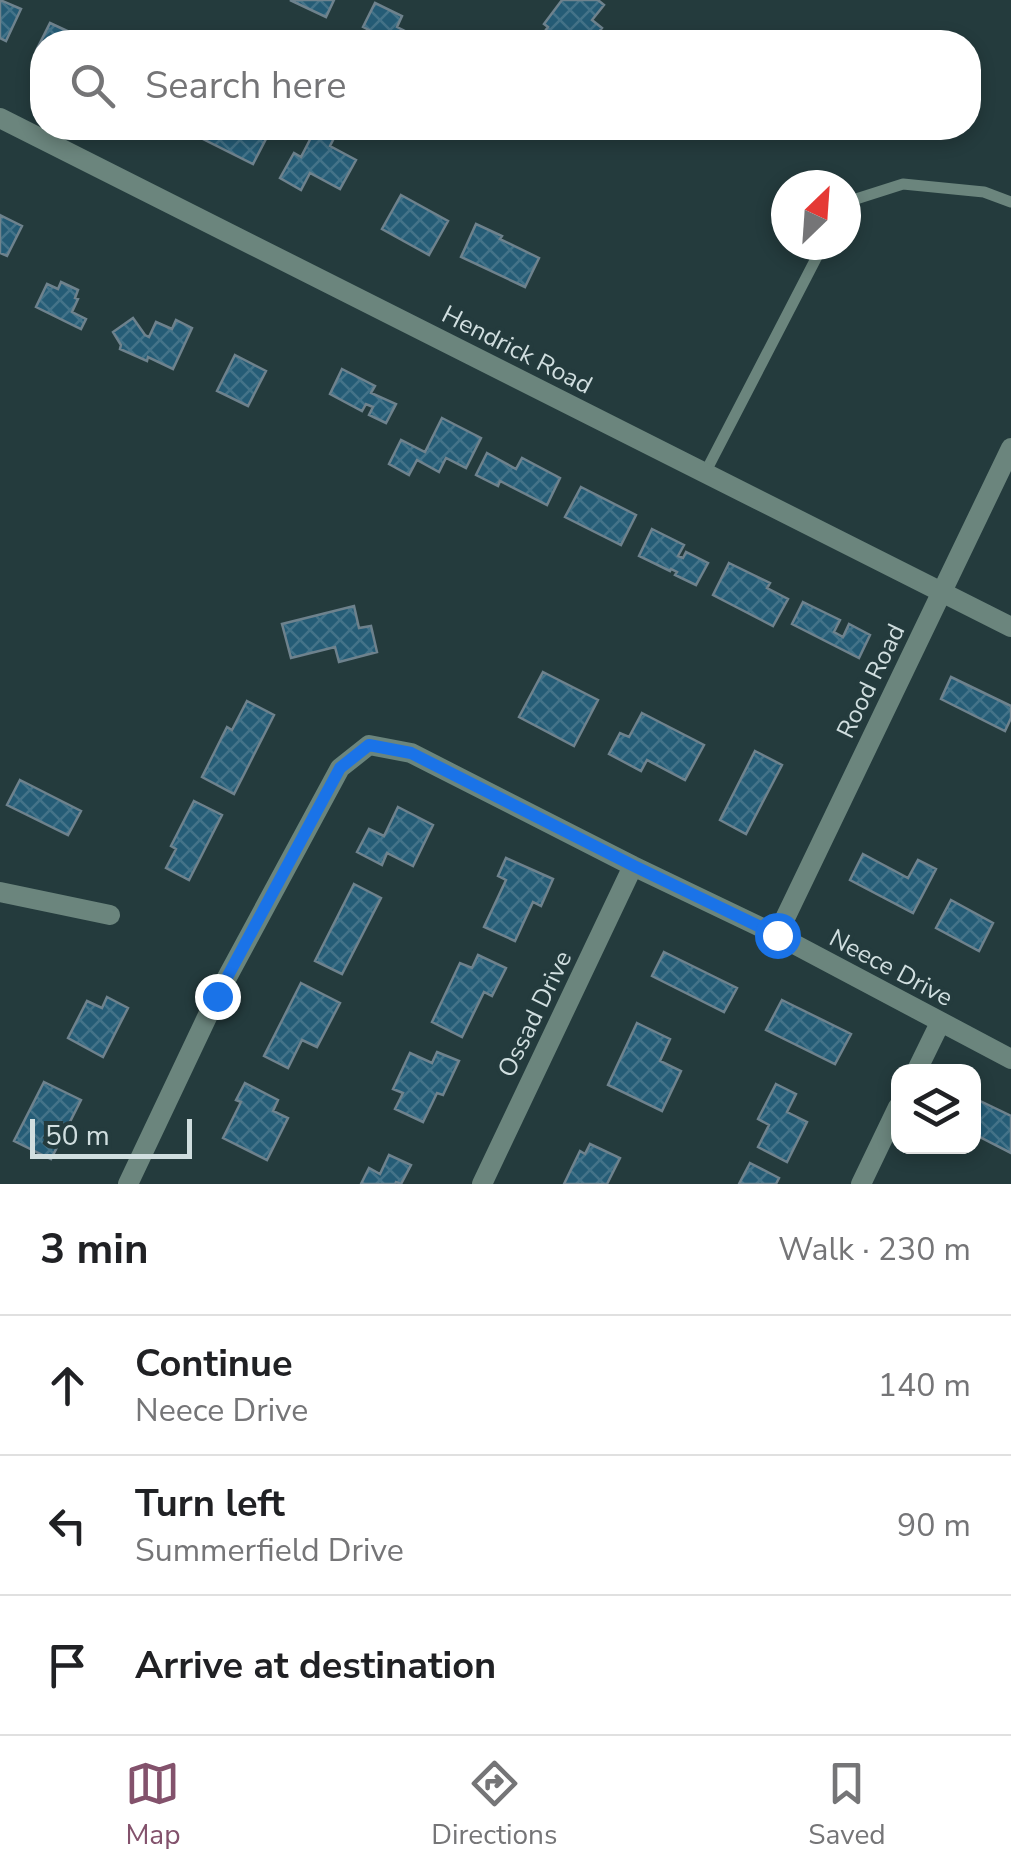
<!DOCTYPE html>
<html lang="en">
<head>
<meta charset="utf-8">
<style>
	body { margin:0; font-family:"Nunito Sans",sans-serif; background:#f2f2f2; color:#202124 }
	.controls { position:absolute; right:30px; bottom:30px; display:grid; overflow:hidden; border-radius:20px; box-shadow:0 5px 15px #0003 }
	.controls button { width:90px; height:90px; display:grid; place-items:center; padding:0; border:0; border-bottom:2px solid #e0e0e0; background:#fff; color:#202124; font:50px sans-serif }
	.compass { position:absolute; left:771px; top:170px; width:90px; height:90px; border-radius:50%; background:#fff; box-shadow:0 5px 15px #0003; rotate:25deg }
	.scale { position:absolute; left:30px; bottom:25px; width:162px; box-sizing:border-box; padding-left:10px; border:5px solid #d0dedf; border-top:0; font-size:28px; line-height:35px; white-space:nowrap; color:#d0dedf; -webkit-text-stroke:8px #243b3d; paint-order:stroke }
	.stop { position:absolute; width:30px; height:30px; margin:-22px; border:8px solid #1a73e8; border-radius:50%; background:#fff }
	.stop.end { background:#1a73e8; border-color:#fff; box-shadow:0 2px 10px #0008 }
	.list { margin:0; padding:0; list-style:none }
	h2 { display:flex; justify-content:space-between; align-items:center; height:130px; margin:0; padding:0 40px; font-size:42px }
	h2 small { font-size:32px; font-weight:400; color:#757577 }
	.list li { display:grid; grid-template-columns:65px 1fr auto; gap:30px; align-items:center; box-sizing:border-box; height:140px; padding:0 40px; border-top:2px solid #e0e0e0 }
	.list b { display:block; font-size:38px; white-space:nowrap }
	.list p { margin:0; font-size:32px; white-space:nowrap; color:#757577 }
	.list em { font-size:32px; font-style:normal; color:#757577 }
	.icon { flex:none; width:55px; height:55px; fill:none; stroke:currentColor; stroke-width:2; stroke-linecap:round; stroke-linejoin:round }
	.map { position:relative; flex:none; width:1011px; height:1184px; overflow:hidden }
	.search { position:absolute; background:#fff; box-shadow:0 5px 15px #0003; left:30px; right:30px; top:30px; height:110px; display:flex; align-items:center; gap:25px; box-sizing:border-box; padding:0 35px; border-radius:40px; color:#757577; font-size:38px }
	.sheet { height:550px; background:#fff }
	nav { display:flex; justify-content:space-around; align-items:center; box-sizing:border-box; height:140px; border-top:2px solid #e0e0e0; background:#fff; font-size:28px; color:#757577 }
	nav a { display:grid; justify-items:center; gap:5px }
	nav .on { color:#83526c }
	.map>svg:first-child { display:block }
</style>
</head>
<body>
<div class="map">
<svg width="1011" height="1184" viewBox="0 0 1011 1184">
	<defs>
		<pattern id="building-cross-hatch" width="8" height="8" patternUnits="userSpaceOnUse" patternTransform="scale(2.5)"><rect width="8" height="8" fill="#255c76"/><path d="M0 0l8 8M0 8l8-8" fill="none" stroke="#447389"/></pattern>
	</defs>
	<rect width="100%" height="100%" fill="#243b3d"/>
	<path fill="url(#building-cross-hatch)" stroke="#6e828d" stroke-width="2.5" d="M0,0L21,9L6,41L0,38Z
		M290,0H334L326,17Z
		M562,0H598L604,5L592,20L602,28L591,42H585L579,38L575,42H537L548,27L544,24Z
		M375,3L402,16L397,27L413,35L409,42H363L369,30L363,27Z
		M50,23L91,42H42V54L36,51Z
		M189,128H253L268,135L253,164L187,131Z
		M316,128L334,138L330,146L356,160L340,189L310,173L301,190L280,178L294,153L301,157Z
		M401,195L448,221L429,255L382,229Z
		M0,215L22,226L7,256L0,253Z
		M476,224L502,236L500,239L539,258L525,287L461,257Z
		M61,282L78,290L75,298L78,299L72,312L86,319L81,329L36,307L47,284L58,289Z
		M133,318L145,335L149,337L156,322L172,329L176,320L192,328L173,369L148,357L147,361L120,349L121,345L113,332Z
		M235,355L266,371L248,406L217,391Z
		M342,369L375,386L371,393L396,404L386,423L369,415L373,407L366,404L362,411L330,394Z
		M442,418L481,438L466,468L446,458L439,472L417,460L409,475L389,464L401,440L425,452Z
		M487,453L516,469L522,458L560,478L547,505L500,481L498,486L476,475Z
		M581,487L636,515L621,545L565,517Z
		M652,529L684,545L678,556L683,558L686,552L708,563L696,585L675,575L677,572L671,569L670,571L639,556Z
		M729,563L770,583L767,588L788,599L773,626L713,595Z
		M803,602L840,620L834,632L843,637L849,624L870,635L859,658L792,624Z
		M354,606L359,628L371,626L377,652L339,662L335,647L291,658L282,624Z
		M543,672L598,700L574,746L519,717Z
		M951,677L1011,706V718L1005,731L941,699Z
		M247,701L274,715L234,794L202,777L227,727L232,730Z
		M642,713L704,745L685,780L647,760L641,771L609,754L620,733L629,737Z
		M755,751L782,765L746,834L720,820Z
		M20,780L81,811L68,835L7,805Z
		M194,801L222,815L189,880L166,868L176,849L171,846Z
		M398,807L433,825L413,866L387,853L382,865L357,852L369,829L384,836Z
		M863,854L908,878L918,860L936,869L913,913L850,880Z
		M506,858L553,879L541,906L533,902L515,941L484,927L506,880L498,876Z
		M354,884L381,898L342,974L315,961Z
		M951,900L993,923L979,951L936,928Z
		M664,952L737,988L724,1012L652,976Z
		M478,955L506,968L492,996L484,992L462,1037L432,1022L460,963L472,968Z
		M301,983L340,1003L317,1047L302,1040L288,1068L264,1056Z
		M107,997L128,1008L103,1057L68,1038L87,1001L102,1008Z
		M782,1000L851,1034L835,1064L766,1030Z
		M637,1023L670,1039L660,1061L681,1071L662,1111L608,1085Z
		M437,1052L459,1061L443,1095L437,1093L423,1122L395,1109L403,1093L393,1089L410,1053L432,1063Z
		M44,1082L81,1100L51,1159L14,1141Z
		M245,1083L278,1100L273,1111L288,1118L267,1160L223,1138L241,1102L236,1100Z
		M776,1084L796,1094L787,1112L807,1122L787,1162L758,1147L769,1125L758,1119Z
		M976,1099L1011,1116V1153L974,1134V1105Z
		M590,1144L620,1158L607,1184H564L580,1151L585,1154Z
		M389,1155L411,1165L401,1184L396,1182L395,1184H361L369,1168L380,1174Z
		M750,1163L779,1178L776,1184H739Z"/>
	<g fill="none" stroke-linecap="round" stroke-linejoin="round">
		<path stroke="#6b857d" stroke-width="11" d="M846,211L856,199L903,184L984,192L1011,202
			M705,473L823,245"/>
		<path stroke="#6b857d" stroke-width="20" d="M0,118L1011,627
			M0,892L110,915
			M777,935L1011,448
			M916,1072L940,1023
			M128,1184L217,996L340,768L369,745L411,753L633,866L777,935L1011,1059
			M482,1184L633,866
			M861,1184L898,1107"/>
	</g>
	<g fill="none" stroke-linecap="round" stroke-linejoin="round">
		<path stroke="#1a73e8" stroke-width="12" d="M217,996L340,768L369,745L411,753L634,866L777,935"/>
	</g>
	<g text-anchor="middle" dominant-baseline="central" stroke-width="8" stroke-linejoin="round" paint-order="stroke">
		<g font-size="25" fill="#d0dedf" stroke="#243b3d">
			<text transform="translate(517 350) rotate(27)">Hendrick Road</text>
			<text transform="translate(871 681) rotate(-64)">Rood Road</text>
			<text transform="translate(891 968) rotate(28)">Neece Drive</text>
			<text transform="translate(535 1014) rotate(-64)">Ossad Drive</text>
		</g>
	</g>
</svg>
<div class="controls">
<button><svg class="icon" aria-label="layers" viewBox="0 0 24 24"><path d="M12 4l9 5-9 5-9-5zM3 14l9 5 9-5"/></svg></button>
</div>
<svg class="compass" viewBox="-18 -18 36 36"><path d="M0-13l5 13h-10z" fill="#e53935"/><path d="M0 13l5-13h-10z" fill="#757577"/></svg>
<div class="scale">50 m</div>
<div class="stop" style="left:777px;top:935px"></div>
<div class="stop end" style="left:217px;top:996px"></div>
<div class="search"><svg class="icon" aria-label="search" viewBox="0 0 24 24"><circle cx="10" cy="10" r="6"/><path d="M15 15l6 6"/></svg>Search here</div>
</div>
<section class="sheet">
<h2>3 min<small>Walk · 230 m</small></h2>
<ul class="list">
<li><svg class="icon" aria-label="ahead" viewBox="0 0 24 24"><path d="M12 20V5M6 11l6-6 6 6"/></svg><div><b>Continue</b><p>Neece Drive</p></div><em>140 m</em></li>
<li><svg class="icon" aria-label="left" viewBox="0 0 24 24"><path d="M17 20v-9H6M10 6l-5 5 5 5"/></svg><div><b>Turn left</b><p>Summerfield Drive</p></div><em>90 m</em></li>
<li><svg class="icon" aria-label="arrive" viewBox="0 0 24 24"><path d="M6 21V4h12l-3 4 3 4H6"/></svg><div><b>Arrive at destination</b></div></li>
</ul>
</section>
<nav>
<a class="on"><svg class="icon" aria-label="map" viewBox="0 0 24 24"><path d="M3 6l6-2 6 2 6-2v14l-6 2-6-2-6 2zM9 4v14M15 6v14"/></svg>Map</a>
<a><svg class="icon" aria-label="directions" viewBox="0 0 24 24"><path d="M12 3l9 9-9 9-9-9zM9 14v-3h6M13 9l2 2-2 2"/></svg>Directions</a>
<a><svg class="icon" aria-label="saved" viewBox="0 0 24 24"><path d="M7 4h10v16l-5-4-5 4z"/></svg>Saved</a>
</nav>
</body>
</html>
